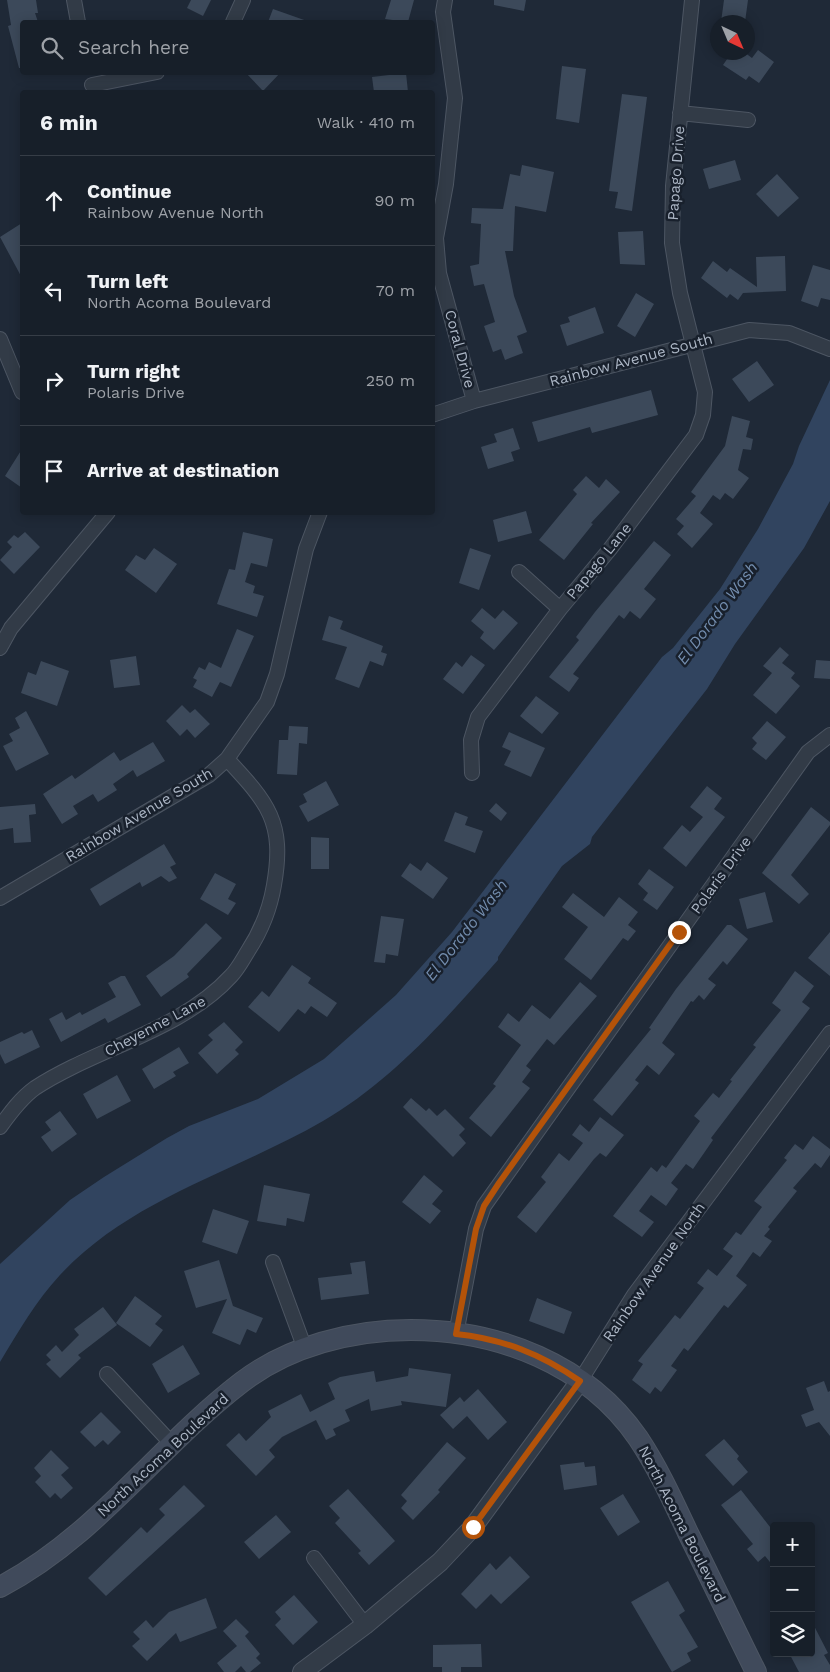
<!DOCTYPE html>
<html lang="en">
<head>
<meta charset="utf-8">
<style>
	body { margin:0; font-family:"Work Sans",sans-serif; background:#242c35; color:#f1f3f6 }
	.controls { position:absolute; right:15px; bottom:15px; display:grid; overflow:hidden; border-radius:5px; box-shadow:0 2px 12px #0003 }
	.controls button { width:45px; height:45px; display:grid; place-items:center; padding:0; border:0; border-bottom:1px solid #363d46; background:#171f29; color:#f1f3f6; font:25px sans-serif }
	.compass { position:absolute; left:710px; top:15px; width:45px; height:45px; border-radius:50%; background:#171f29; box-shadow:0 2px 12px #0003; rotate:136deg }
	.stop { position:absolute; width:15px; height:15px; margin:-11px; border:4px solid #b45309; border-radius:50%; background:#fff }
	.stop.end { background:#b45309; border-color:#fff; box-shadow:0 1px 5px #0008 }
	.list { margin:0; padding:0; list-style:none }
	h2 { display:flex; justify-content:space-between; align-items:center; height:65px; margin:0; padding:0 20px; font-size:21px }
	h2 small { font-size:16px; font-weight:400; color:#9ea2a8 }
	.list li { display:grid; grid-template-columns:32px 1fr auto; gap:15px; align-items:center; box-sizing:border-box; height:90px; padding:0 20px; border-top:1px solid #363d46 }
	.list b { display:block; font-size:19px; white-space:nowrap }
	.list p { margin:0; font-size:16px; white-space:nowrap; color:#9ea2a8 }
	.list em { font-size:16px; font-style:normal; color:#9ea2a8 }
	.icon { flex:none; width:28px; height:28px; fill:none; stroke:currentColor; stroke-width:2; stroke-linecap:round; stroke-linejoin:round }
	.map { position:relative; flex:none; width:830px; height:1672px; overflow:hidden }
	.search { position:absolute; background:#171f29; box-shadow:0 2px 12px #0003; left:20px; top:20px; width:415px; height:55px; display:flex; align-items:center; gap:12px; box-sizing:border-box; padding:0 18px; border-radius:5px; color:#9ea2a8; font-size:19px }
	.panel { position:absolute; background:#171f29; box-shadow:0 2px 12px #0003; left:20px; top:90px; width:415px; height:425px; border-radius:5px }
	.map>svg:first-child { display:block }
</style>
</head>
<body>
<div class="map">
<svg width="830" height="1672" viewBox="0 0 830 1672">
	<rect width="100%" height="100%" fill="#1f2937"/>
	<path fill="#31445f" d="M830,380V501L804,548L735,644L707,689L592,837L590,844L562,866L498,957V960C446,1019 392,1081 323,1121C235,1172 132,1198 60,1275C36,1301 18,1332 0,1362V1264L70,1200L104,1177L167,1138L189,1126L258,1099L324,1059L396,995L452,932L662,657L673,648L720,589L758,529L793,464L799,446Z"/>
	<path fill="#3c495a" d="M7,0H36L38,13H35L38,22H22V68H19L8,26L11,25Z
		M191,0H211L203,16L187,8Z
		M391,0H414L408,22L385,19Z
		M494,0H526L524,11L494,5Z
		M724,0H748L745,22H721Z
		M273,9L307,21L306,22H268Z
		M758,50L774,62L759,83L749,76L746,80L723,65L732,52H744L752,58Z
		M562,66L586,69L579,123L556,119Z
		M245,72H281L263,91Z
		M406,73L408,92H374L372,77Z
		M622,94L647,97L632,211L615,208L618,192L609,191Z
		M735,160L741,180L709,189L703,169Z
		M522,165L554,172L546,212L515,206L513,251H505L514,296L527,332L517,336L523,353L505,360L501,349L493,352L484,326L495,322L484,284L474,286L470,266L479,264L481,224L471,223L472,208L503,209L510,174L520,176Z
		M777,174L799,198L778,217L756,194Z
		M22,223V278L0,237Z
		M643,231L645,265L620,264L618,232Z
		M785,256L786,291L743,293L738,300L730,294L727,298L701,278L713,261L727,272L730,268L757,287L756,257Z
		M813,265L830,270V300L821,298L818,307L801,301Z
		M636,293L654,304L635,337L617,326Z
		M595,307L604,333L567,346L560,325L570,322L568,317Z
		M757,361L774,385L749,402L732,379Z
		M651,390L658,415L592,433L590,427L538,442L532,422Z
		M732,416L750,421L746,437L753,439L751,450L743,449L738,470L749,478L733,499L725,493L720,500L713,495L700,513L713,524L692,548L677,534L684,526L676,519L696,496L691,492L725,446Z
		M513,428L520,449L511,452L514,461L488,469L481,447L497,442L494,434Z
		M22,449V488L5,476Z
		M586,476L599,488L606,479L620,492L591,523L593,524L564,560L539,540L577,494L573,490Z
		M526,511L532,533L498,542L493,520Z
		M25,532L40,547L14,574L0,560L12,547L7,542L14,535L18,538Z
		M243,532L273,539L267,567L251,563L245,582L255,586L253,593L264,596L257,617L217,604L229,569L235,570Z
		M654,541L671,555L644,589L656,599L640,619L630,611L624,619L619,615L573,674L579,678L569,692L549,677L579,640L576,637L595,612Z
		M154,548L177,564L156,593L125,570L136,555L145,560Z
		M470,548L491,555L479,590L459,583Z
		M482,608L495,619L503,610L518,623L494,650L480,638L484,632L471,621Z
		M329,616L343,621L340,629L383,646L381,652L387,654L383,666L370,661L359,688L335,679L347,647L322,640Z
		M237,629L254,636L231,687L220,682L212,697L193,687L197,680L193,678L199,667L205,670L209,662L221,668Z
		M780,647L789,655L782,663L795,673L791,678L800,686L776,714L753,695L772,673L763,666Z
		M471,655L485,665L463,694L443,679L456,662L462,667Z
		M136,656L140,685L114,688L110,660Z
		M816,660L830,661V679L814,678Z
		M41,661L69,671L57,706L21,693L28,672L36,675Z
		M536,696L559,713L542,734L520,716Z
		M182,705L190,713L195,709L210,724L195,738L187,729L180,736L166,721Z
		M26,711L49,754L16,771L3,746L13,741L9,734L20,728L15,718Z
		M767,721L786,737L766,760L752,749L757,743L752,738Z
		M289,726L308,727L307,744L299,743L297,775L277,774L279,740H288Z
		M509,732L545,748L531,777L504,765L511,751L502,747Z
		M153,742L165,761L137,777L133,770L113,784L117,790L98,802L93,794L73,806L78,814L62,824L43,794L72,775L75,779L114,752L120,761Z
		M326,781L339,805L308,822L299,806L307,802L303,794Z
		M707,786L722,798L714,809L725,817L686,867L663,848L682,825L690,832L703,817L690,807Z
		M496,803L507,813L501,821L489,811Z
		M35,804L36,814L29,815L31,842L14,843L13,828L0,830V807Z
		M811,807L830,822V825L791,875L809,894L799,904L762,873Z
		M455,812L468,817L465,825L483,831L475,853L444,841Z
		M311,837L329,838V869H311Z
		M164,844L176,864L170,867L177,878L169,882L161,876L142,887L140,882L100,906L90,889Z
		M427,862L448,878L433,899L401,876L410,863L421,871Z
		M649,869L674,887L657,910L643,900L648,893L638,884Z
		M215,873L236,884L228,899L236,903L228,915L200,899Z
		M765,892L773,922L747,929L739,899Z
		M573,893L604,917L619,897L638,912L628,925L636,931L628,941L623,938L591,980L564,959L588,927L562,907Z
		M381,916L404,919L398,956L386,954L385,963L374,962Z
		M206,923L222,938L187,974L189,977L161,997L146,976L174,956Z
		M727,925H731L748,939L727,965L723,961L708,979L716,985L704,1000L699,995L693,1002L691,1001L662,1043L675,1054L659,1075L647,1065L635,1080L639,1083L612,1116L593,1100L651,1029L649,1028L676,989Z
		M830,932V976L808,958Z
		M292,965L311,978L308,983L337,1003L327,1017L311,1006L305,1014L298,1009L279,1032L248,1007L262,991L269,997Z
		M795,971L814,986L802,1002L810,1008L711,1138L713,1140L693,1169L686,1164L671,1183L678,1189L666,1206L651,1195L639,1211L654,1222L642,1237L613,1216L651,1167L657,1172L662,1165L666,1168L700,1121L694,1116L713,1093L719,1098L732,1081L730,1080L756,1047L753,1045L781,1010L772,1003Z
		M121,976H125L141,1005L108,1023L105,1018L61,1042L49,1019L62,1012L66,1020L80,1012L82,1015L116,997L108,983Z
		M580,982L597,996L554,1045L547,1039L526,1066L531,1070L522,1082L530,1088L491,1137L469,1118L496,1086L493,1084L521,1045L498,1027L508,1013L519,1022L532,1005L550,1019Z
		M224,1022L243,1042L235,1050L239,1054L217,1074L198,1053L213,1040L208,1035Z
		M32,1030L40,1047L5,1064L0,1054V1042L22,1032L24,1034Z
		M179,1047L189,1063L173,1072L176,1076L154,1089L142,1069Z
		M117,1075L131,1101L97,1119L83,1094Z
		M411,1098L426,1111L429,1108L437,1116L445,1109L465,1129L459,1135L466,1143L453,1157L403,1107Z
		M60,1111L77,1134L52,1152L41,1137L51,1130L45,1122Z
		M600,1117L624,1135L606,1157L600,1153L594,1159L536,1233L517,1217L546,1182L541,1177L559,1153L569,1161L583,1143L572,1135L580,1124L589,1132Z
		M813,1136L830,1149V1155L821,1168L815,1163L793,1188L797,1191L768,1227L770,1229L764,1236L772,1241L760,1257L753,1252L736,1276L747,1285L728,1308L724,1305L688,1351L684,1348L671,1366L677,1370L661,1392L655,1387L650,1394L632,1380L643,1364L638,1361L675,1315L680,1319L704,1288L697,1283L708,1269L717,1276L733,1256L723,1249L736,1232L741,1235L762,1207L754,1201L787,1160L784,1158L795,1144L803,1150Z
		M424,1175L443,1191L432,1204L441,1211L430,1224L402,1202Z
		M264,1185L310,1194L304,1222L287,1218L286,1226L257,1221Z
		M213,1209L249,1221L237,1254L202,1242Z
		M219,1260L233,1306L263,1318L256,1333L247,1329L240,1345L212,1333L227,1299L196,1308L184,1271Z
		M365,1261L369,1294L321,1300L318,1278L352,1274L350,1263Z
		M135,1296L162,1316L155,1324L163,1330L150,1347L116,1323Z
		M537,1298L572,1312L564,1334L529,1321Z
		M103,1307L117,1325L78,1355L81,1358L60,1378L46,1364L51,1360L46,1355L56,1345L62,1352L79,1335L74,1329Z
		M183,1345L200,1374L168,1393L152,1364Z
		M409,1368L451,1374L446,1407L401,1401L402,1405L371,1411L369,1399L345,1410L350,1421L333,1429L336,1435L326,1440L316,1420L282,1437L269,1450L275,1457L256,1476L226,1445L239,1433L246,1441L271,1417L268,1411L301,1394L310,1412L335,1399L328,1383L340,1377L374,1371L376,1382L408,1376Z
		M824,1381L828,1392L830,1391V1436L819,1422L806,1427L801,1415L814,1410L806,1388Z
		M478,1389L507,1422L488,1440L467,1416L453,1429L440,1415L460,1397L464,1402Z
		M101,1412L121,1432L108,1445L103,1440L95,1447L80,1432Z
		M724,1439L739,1456L737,1459L748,1472L733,1486L705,1455Z
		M447,1442L466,1458L438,1490L440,1492L413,1520L401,1508L407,1501L401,1495Z
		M51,1450L69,1468L61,1475L73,1488L61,1499L55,1493L50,1498L35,1482L41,1476L34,1468Z
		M584,1462L585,1467L595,1466L597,1485L564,1490L560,1465Z
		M184,1485L205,1506L106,1596L88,1578L141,1527L147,1533L165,1515L159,1509Z
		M348,1489L395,1541L369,1565L358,1553L361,1551L335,1523L340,1518L329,1506Z
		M741,1490L774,1532V1567L765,1556L758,1562L747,1549L753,1544L721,1505Z
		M623,1494L640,1522L618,1536L600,1508Z
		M276,1515L291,1532L259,1559L244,1542Z
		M510,1556L530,1577L501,1604L491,1594L476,1609L461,1594L490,1563L496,1570Z
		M668,1581L685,1611L679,1615L698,1647L687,1653L691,1661L672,1672L631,1602Z
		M294,1595L318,1622L293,1645L275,1625L281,1619L275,1612Z
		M206,1598L217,1628L180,1642L176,1633L147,1661L132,1646L140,1639L133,1632L146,1620L153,1628L169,1612Z
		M236,1619L249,1632L245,1636L260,1654L256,1658L261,1663L250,1672H246L241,1666L235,1672H224L217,1663L237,1646L223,1631Z
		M811,1620L828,1653L824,1655L830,1665V1672H799L789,1653H811Z
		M481,1644L482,1667H461V1672H442V1667H433V1645Z"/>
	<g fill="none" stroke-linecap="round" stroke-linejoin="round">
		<defs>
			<path id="minor" d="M74,0L78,22
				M445,0L443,12L455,98L446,184L436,238L439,273L474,401
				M233,22L243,0
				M92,85L157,72
				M680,113L748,120
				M0,339L22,392
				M432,415L474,401L749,330L789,333L830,349
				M519,572L560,609
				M0,648L11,628L108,512
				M472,773L471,740L478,717L560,609L610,549L696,435L703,415L705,392L680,293L672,243L673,186L692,0
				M0,898L209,775L227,759L267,702L277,674L306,549L320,512
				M0,1127C10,1113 21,1098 35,1088C96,1048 181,1031 231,976C238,969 243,959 248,951C261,931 270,909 274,885C285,822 268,803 227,759
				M273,1262L305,1349
				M456,1334L476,1229L484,1206L808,752L830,735
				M107,1374L172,1444
				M580,1381L634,1295L830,1033
				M314,1558L365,1625"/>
			<path id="tertiary" d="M302,1672L365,1625L440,1562L473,1527L580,1381"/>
			<path id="secondary" d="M0,1587C96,1537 157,1447 242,1382C289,1346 352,1330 411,1330C498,1330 587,1364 638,1438C658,1468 673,1501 688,1533C711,1579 733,1626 756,1672"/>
		</defs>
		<use href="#minor" stroke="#4d5663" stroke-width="16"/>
		<use href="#tertiary" stroke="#4d5663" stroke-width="20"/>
		<use href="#secondary" stroke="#4d5663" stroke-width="22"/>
		<use href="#minor" stroke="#323b47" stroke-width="14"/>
		<use href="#tertiary" stroke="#323b47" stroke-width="18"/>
		<use href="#secondary" stroke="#404a5b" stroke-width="20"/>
	</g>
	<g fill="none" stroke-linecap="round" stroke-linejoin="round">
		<path stroke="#b45309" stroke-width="6" d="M473,1527L580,1381C541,1354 503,1339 456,1334L476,1229L484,1206L499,1183L679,932"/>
	</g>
	<g text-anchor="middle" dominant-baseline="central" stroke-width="5" stroke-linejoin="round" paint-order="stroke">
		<g font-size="15" fill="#acb6c5" stroke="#18202c">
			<text transform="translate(676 173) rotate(-86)">Papago Drive</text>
			<text transform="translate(460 349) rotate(75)">Coral Drive</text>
			<text transform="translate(631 360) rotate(-15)">Rainbow Avenue South</text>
			<text transform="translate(599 561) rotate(-51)">Papago Lane</text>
			<text transform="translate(139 815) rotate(-31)">Rainbow Avenue South</text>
			<text transform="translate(721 875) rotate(-54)">Polaris Drive</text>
			<text transform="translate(155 1026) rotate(-28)">Cheyenne Lane</text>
			<text transform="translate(654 1272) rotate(-55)">Rainbow Avenue North</text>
			<text transform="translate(163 1455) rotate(-43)">North Acoma Boulevard</text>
			<text transform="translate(682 1524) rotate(63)">North Acoma Boulevard</text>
		</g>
		<g font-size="16" font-style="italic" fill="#738dae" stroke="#18202c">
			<text transform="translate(717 613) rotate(-53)">El Dorado Wash</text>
			<text transform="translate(466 930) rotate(-52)">El Dorado Wash</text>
		</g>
	</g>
</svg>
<div class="controls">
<button>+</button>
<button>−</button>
<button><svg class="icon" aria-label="layers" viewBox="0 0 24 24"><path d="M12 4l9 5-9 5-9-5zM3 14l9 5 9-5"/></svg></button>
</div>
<svg class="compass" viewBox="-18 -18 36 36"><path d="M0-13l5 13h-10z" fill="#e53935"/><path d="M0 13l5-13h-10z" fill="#9ea2a8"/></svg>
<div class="stop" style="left:473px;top:1527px"></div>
<div class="stop end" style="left:679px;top:932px"></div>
<div class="search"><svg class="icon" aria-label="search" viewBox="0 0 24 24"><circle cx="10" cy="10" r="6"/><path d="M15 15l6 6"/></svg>Search here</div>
<section class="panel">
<h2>6 min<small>Walk · 410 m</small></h2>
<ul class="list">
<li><svg class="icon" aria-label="ahead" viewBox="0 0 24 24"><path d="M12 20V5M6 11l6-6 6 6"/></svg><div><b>Continue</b><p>Rainbow Avenue North</p></div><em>90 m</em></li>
<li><svg class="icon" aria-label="left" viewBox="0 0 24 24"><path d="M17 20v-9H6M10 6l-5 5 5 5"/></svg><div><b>Turn left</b><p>North Acoma Boulevard</p></div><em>70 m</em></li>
<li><svg class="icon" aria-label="right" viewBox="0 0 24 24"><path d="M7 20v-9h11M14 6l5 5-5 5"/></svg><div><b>Turn right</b><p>Polaris Drive</p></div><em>250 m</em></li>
<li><svg class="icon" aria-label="arrive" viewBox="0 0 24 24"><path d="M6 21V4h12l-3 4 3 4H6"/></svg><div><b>Arrive at destination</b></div></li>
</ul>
</section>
</div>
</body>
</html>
